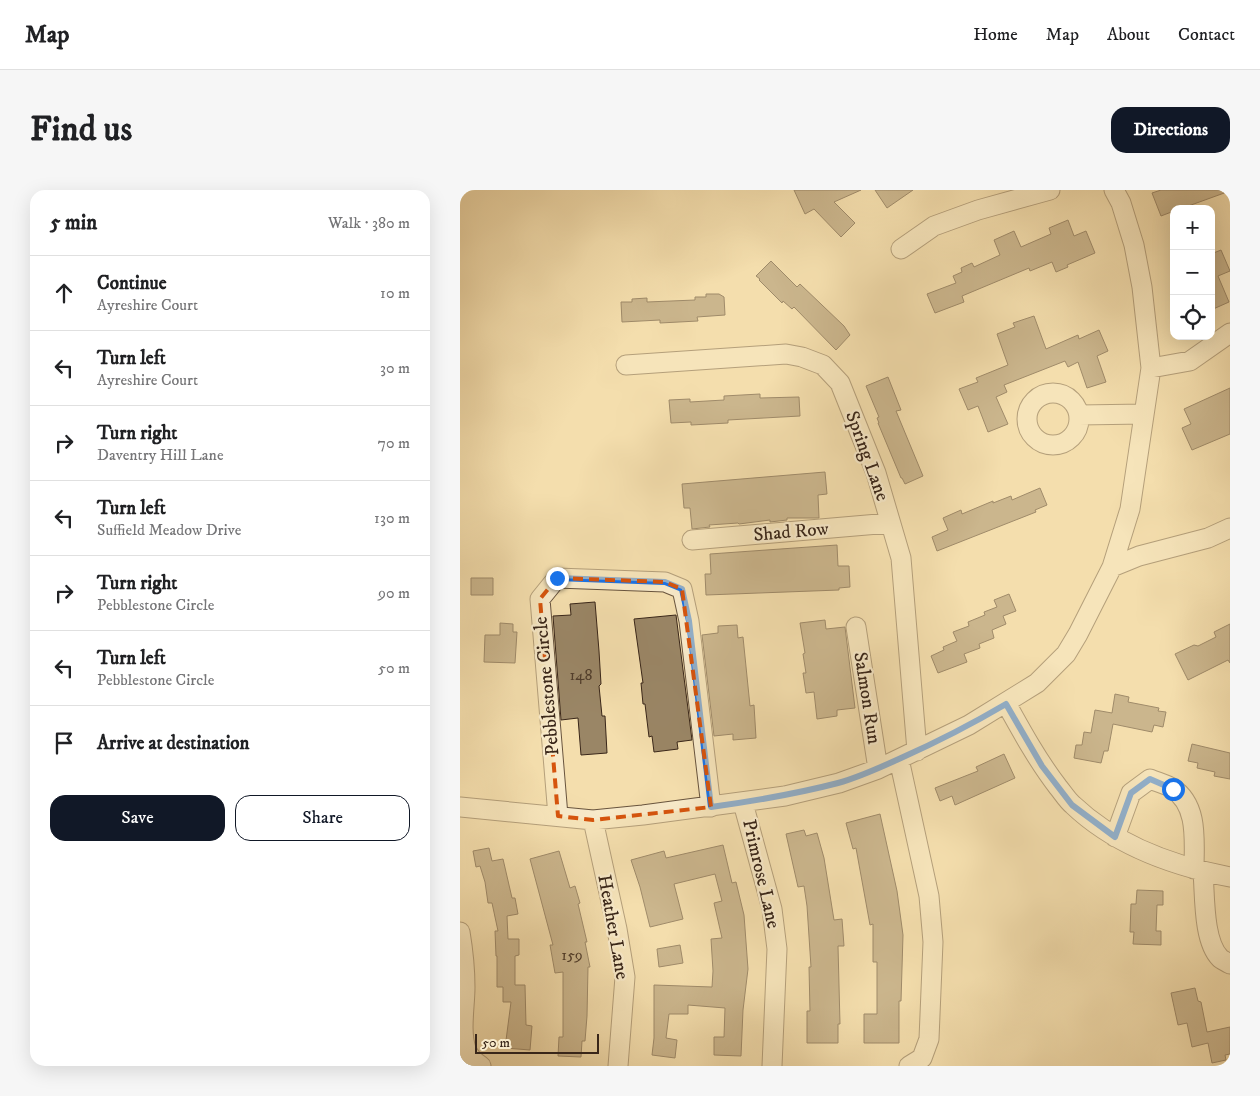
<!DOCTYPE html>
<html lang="en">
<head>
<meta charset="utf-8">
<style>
	body { margin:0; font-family:"IM FELL DW Pica",serif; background:#f6f6f6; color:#202124 }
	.controls { position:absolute; right:15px; top:15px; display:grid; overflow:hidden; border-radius:10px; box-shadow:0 5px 20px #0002 }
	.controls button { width:45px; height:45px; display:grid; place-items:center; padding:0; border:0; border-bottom:1px solid #e0e0e0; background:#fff; color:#202124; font:25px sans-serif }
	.scale { position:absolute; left:15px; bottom:12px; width:124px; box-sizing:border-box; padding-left:5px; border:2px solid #392619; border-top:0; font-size:14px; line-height:18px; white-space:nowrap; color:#392619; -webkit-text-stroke:4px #f8eaca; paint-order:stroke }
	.stop { position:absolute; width:15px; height:15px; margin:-11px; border:4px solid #1a73e8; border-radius:50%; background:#fff }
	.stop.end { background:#1a73e8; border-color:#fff; box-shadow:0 1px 5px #0008 }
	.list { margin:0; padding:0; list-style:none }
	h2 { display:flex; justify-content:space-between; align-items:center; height:65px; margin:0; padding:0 20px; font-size:21px }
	h2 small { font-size:16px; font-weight:400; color:#757577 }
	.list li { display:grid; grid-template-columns:32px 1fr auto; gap:15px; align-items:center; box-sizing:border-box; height:75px; padding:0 20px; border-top:1px solid #e0e0e0 }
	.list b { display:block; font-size:19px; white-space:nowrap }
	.list p { margin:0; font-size:16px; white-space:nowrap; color:#757577 }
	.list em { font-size:16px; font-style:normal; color:#757577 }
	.actions { display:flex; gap:10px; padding:15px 20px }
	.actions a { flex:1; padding:11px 0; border:1px solid #111827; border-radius:15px; text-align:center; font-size:18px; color:#111827 }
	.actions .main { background:#111827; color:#fff }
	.icon { flex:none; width:28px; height:28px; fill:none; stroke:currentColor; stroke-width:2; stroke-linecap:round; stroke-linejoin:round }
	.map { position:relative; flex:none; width:770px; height:876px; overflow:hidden; border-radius:15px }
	header { display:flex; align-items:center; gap:30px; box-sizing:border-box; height:70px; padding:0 25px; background:#fff; border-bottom:1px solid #e0e0e0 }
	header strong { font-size:24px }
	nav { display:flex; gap:28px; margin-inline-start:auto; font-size:18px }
	.intro { display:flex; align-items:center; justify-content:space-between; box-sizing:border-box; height:120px; padding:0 30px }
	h1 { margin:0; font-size:35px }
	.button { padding:12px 22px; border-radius:15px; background:#111827; color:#fff; font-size:18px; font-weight:700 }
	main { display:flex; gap:30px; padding:0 30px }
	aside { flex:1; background:#fff; border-radius:15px; box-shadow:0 5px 20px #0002 }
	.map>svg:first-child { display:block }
</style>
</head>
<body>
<header>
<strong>Map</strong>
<nav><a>Home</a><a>Map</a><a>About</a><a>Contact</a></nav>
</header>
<div class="intro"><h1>Find us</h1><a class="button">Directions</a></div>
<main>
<aside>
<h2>5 min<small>Walk · 380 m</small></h2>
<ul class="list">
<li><svg class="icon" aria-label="ahead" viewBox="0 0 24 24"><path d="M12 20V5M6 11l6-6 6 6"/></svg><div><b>Continue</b><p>Ayreshire Court</p></div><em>10 m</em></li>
<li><svg class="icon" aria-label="left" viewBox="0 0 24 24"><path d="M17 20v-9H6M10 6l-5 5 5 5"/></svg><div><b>Turn left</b><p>Ayreshire Court</p></div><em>30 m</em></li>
<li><svg class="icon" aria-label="right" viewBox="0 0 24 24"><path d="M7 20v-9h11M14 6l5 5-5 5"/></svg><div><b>Turn right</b><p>Daventry Hill Lane</p></div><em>70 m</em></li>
<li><svg class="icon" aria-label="left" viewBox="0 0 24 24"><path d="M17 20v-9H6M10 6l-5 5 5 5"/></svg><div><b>Turn left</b><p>Suffield Meadow Drive</p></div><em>130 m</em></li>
<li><svg class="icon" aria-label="right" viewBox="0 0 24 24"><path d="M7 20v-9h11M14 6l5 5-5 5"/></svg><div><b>Turn right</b><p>Pebblestone Circle</p></div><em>90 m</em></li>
<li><svg class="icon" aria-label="left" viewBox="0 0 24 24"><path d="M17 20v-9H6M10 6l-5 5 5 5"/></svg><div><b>Turn left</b><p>Pebblestone Circle</p></div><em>50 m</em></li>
<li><svg class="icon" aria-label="arrive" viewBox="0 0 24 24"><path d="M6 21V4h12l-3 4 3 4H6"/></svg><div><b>Arrive at destination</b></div></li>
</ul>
<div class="actions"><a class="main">Save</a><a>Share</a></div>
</aside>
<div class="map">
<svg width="770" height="876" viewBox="0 0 770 876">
	<rect width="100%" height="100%" fill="#f4dead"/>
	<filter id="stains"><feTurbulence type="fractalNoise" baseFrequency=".004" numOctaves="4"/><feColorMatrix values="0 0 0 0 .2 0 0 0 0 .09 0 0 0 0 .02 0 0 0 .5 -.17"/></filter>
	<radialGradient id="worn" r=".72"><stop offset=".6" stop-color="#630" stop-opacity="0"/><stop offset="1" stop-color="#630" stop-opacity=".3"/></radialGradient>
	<path fill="#9a8666" stroke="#392619" d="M334,0H401L374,12L395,33L381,47L354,19L345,24Z
		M415,0H453L427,18Z
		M701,0H767V2L720,19H714V21L701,26L692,3Z
		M608,30L614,46L626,41L635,63L607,75L608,77L596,82L592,72L570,81L569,78L502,106L504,112L475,123L467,104L496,93L493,86L502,82L501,78L512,73L514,77L540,65L534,50L554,41L561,57L591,44L589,38Z
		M761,60L770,81L758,86L769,112L751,120V64Z
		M311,71L337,97L340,94L384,136L390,145L376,160L334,117L332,119L323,111L322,113L299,90L300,89L296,86Z
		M246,104H259L264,107L265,125L237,127L238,131L200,133V130L162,132L161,112H172V109L187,108V112L235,110V107H246Z
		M574,126L586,159L618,145L619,149L639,140L648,161L637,166L646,192L627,198L618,172L608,177L605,171L544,195L547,202L536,207L548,234L528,242L518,216L508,220L499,199L518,192L516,188L548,175L537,144L555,137L553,133Z
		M428,187L441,220L436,221L463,286L445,294L442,288H441L418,233H419L417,228L419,227L406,196Z
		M770,198V244L732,260L722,238L731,234L724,219Z
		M300,204V208L339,207L340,226L268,230V233L231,235V232L211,233L209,210L230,209V212L264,210V206Z
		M365,282L367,304L358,305L359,328H327V330L310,332V330L279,334L278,333L249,335L250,337L232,339L230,318H224L222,294Z
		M580,298L587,315L575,320L576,322L477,361L472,347L488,340L483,328L501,320L502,324L533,311V313L551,306L552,310Z
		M377,355L378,376H389L390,397L379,398V400L246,405L245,384H251L250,364Z
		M11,388H33V405H11Z
		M549,404L556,421L543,426L546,434L532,440L534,448L519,454L520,458L504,464L507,472L478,483L471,466L484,460L483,457L497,451L493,442L509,436L508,432L525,425L524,422L537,417L534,410Z
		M135,412L139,461L141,494L139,496L142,526H145L147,563L121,565L118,528L101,530L93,426L111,425L110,414Z
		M216,425L232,550L217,552L218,559L194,562L192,546L189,547L185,514H183L181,493H183L174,429Z
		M365,430L366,439L385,437L395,518L377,520V526L357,529L354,502L346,503L343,483H346L343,464L345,463L340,433Z
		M40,433L53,434V442H57L55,473L24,472L25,445H40Z
		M770,434V473L768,470L728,490L715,464L734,455L738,456L756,447L754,442Z
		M277,435L278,448L283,447L290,516L294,515L296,548L273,550V544L254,546L242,445L258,443V436Z
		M655,504L669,507L668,512L699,518L698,521L706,522L703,537L694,535L692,542L653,534L648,561H644L641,573L614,568L616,555H622L624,542L631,543L635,520L652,523Z
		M732,554L770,563V589L754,586L755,582L737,578L738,573L728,571Z
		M544,564L555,588L495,615L492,606L480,611L475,598L518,581L516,577Z
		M420,624L437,701L443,745L441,811H439V853H404V824H417V772H413V734L410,735L396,658L393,659L386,633Z
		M344,640L346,646L357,643L364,668L374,730L382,729L384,756H378L380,834H378V853H347V821H350L349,777H351L347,716L344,696L338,697L326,644Z
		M263,655L272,693L276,692L284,725L288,779L283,820L281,866L254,865V847H264L265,818L228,815V824H209L206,848L217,850L215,868L192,865L194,848V795L252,797L253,781L251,749L262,748L254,713L262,711L255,684L214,694L223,729L190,737L180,697L171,670L204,661L206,668Z
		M29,658L32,671L43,669L52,708H55L58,724L47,726L48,749H59V765L55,766V795H65L66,835L72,836L70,860L45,858L51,812H43V797H37V766H36L35,741H38L32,713H28L25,692L20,676L16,677L13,661Z
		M99,661L110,698L115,696L120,713L118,714L127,752H125L130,777H128L127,826L125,851H122L121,867L98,866L99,847H103V782L95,783L90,755H93L70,669Z
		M677,700L703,701V715H697L696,741H701V755L673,754L674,742H670L671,714H676Z
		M220,755L223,773L199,777L197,759Z
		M735,798L738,811L741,812L747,842L770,837V864L765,865L766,870L752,873L748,853L732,857L727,833L718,835L711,803Z"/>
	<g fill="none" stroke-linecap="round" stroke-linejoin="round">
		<defs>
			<path id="minor" d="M441,59L474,36L518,20L590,0
				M166,175L326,164L342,167L363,175L380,193L416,283L441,368L457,561
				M691,178L730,171L770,143
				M567 229a26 26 0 1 1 52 0a26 26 0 1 1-52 0Z
				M619,225L684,224
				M232,350L430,333
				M652,377L679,366L748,348L770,338
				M396,437L418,579
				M546,513C562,542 578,571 598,597C603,603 607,610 613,615C656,656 713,676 770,687
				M439,569L469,706L473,752L469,849L462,868L449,876
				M283,613L312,719L317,759L312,876
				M0,617L133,630L183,625L325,606L379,593L418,579L509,535L577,493L606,464L618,444L652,377L670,319L691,178L682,97L674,55L661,13L654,0
				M98,626L80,409L97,388L205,392L222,399L229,431L251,617
				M133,630L157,739L165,787L158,876
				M655,647L671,603L690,589C697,592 706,594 712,598C739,615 734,652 734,679
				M743,682C745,705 743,751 760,768C762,770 767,772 770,774
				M0,742C3,760 5,778 5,797C5,816 0,841 6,859C9,867 15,872 21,876"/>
		</defs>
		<use href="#minor" stroke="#68543e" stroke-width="21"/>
		<use href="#minor" stroke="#f8eaca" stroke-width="19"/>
	</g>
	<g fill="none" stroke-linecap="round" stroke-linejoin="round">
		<path stroke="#1a73e8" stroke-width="6" d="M97,388L205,392L222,399L229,431L251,617C294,611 336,604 378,593C400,587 421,577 441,568C477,552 512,534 546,514L582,576L612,615L655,647L671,603L690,589L713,599"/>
	</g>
	<path d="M0 0H770V876H0ZM97,388L205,392L222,399L251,617L133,630L98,626L80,409Z" fill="#f4dead" fill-opacity=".55" fill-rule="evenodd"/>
	<path fill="none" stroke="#d6540d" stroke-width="4" stroke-dasharray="10 6" stroke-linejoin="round" d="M97,388L205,392L222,399L251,617L133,630L98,626L80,409Z"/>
	<g text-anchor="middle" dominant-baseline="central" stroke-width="4.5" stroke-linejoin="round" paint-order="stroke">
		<g font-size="16" fill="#513e2c">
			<text x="121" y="485">148</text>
			<text x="112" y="765">159</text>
		</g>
		<g font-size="19" fill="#392619" stroke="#f8eaca">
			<text transform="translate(407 266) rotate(70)">Spring Lane</text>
			<text transform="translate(331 342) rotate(-5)">Shad Row</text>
			<text transform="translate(87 496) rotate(-95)">Pebblestone Circle</text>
			<text transform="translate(407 508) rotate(81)">Salmon Run</text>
			<text transform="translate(301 684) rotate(77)">Primrose Lane</text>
			<text transform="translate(153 737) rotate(80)">Heather Lane</text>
		</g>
	</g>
	<rect width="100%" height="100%" filter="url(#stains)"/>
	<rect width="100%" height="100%" fill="url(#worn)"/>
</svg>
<div class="controls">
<button>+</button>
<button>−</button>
<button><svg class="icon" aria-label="locate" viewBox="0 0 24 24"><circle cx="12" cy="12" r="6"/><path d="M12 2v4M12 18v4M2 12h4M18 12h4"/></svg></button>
</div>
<div class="scale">50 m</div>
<div class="stop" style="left:713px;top:599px"></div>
<div class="stop end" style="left:97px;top:388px"></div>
</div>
</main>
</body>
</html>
